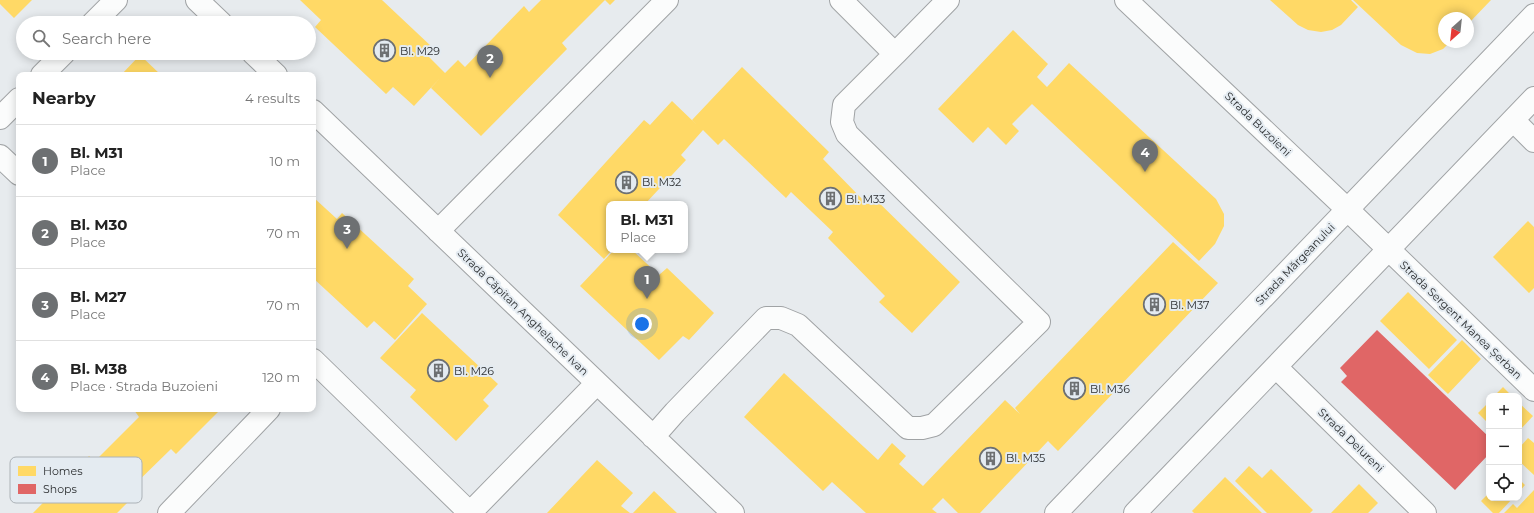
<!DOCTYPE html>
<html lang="en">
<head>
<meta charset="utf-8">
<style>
	body { margin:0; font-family:Montserrat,sans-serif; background:#f2f2f2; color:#222 }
	.controls { position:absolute; right:12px; bottom:12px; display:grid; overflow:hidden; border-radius:8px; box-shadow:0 2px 10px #0003 }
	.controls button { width:36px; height:36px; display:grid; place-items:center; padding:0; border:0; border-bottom:1px solid #e0e0e0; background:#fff; color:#222; font:20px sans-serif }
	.compass { position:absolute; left:1438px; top:12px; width:36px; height:36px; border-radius:50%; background:#fff; box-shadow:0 2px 10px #0003; rotate:207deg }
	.you { position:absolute; left:642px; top:324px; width:14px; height:14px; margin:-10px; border:3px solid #fff; border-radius:50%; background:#1a73e8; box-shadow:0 0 0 6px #1a73e833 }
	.badge { display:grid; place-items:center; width:26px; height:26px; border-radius:50%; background:#6d7072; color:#fff; font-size:13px; font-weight:700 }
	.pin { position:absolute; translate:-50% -33px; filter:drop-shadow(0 1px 2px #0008) }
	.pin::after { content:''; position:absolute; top:21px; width:14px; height:12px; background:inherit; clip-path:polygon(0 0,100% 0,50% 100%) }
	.popup { position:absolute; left:606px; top:201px; width:82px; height:52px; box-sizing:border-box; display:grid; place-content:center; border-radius:8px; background:#fff; filter:drop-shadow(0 1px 3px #0005); font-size:13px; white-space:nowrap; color:#767676 }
	.popup b { font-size:15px; color:#222 }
	.popup::after { content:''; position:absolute; left:50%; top:100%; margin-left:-8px; border:8px solid transparent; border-top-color:#fff }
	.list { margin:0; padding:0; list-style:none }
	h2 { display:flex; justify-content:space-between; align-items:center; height:52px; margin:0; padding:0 16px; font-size:17px }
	h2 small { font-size:13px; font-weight:400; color:#767676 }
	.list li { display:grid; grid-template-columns:26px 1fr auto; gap:12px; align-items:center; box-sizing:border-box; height:72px; padding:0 16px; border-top:1px solid #e0e0e0 }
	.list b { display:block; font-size:15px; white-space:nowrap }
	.list p { margin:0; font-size:13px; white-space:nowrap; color:#767676 }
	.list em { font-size:13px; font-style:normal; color:#767676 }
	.icon { flex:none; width:22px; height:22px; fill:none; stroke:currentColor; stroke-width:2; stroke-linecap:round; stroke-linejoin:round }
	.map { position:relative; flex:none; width:1534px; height:513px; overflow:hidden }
	.search { position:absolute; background:#fff; box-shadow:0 2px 10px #0003; left:16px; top:16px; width:300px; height:44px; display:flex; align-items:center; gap:10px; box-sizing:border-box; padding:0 14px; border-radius:22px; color:#767676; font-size:15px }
	.panel { position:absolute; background:#fff; box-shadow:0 2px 10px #0003; left:16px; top:72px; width:300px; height:340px; border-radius:8px }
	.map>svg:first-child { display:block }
</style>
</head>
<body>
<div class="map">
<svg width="1534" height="513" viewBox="0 0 1534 513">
	<rect width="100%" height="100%" fill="#e7ebee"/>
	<path fill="#ffd966" d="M0,0H32L14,18L0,4Z
		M300,0H382L432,47L426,54L445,73L458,60L465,67L524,6L529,12L541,0H605L562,43L567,49L481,136L431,88L440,78L414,106L393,87L386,94L315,27L321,20Z
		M605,0H615L610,5Z
		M1270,0H1351L1358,7L1341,25L1332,30L1321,32L1308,30L1298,25Z
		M1353,0H1491L1468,24V18H1444V42H1450L1443,49L1430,54L1417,53L1401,45Z
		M1013,30L1048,64L1037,77L1047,87L1069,63L1216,199L1224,214V226L1215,244L1199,261L1032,104L1012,124L1019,131L1006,145L988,127L973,143L938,109Z
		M140,55L161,75H121Z
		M742,67L829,152L823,159L864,201L870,194L960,282L912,333L879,302L885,296L828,238L833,232L791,192L786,198L724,139L718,145L703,130L681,155L686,160L645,204H609V250H612L604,259L558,215L644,120L650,125L672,101L696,124L692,120Z
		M313,197L337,219L342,213L414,279L408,286L427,304L395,340L374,321L367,328L313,278Z
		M1528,221L1534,227V288L1529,293L1493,257Z
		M1173,242L1218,283L1058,451L1048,441L980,513H958L943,498L932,509L937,513H866L832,482L823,491L744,417L784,373L878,460L892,443L906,456L899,464L923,486L1005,400L1020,414L1015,408Z
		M614,250H632L659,275L667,268L714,313L689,340L683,336L659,360L580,286Z
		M1408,292L1457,340L1429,369L1380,321Z
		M422,313L498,384L483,400L489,406L456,441L410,397L416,390L380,358Z
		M1462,340L1481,359L1448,394L1428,375Z
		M1503,387L1512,396H1494Z
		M1489,402V424L1478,413Z
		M1519,403L1533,416L1519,431Z
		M135,409H221L176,454L171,449L127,492L132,498L117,513H33L89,456L95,461L139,417L134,410Z
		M1528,438L1534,443V475L1519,461V448Z
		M597,460L633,493L621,506L630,513H547Z
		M1249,466L1262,478L1271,469L1313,510L1310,513H1267L1235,481Z
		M1225,477L1262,513H1194L1192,511Z
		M1519,479L1525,485L1519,492Z
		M1359,484L1378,503L1368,513H1331Z
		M1534,490V513H1504L1513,504L1517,508Z
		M654,491L677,513H633Z
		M1489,493V498H1513L1499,513H1493L1481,501Z"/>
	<path fill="#e06666" d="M1377,330L1489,437V454L1455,490L1341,382L1347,376L1340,368Z"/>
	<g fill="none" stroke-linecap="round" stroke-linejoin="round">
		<defs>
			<path id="minor" d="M197,0L221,23
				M1126,0L1348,210L1534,390
				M93,23L116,0
				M253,53L276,75
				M895,54L948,0
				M42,75L64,53
				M313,111L733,513
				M0,118L19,99
				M1513,120L1534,141
				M0,156L19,174
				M438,231L667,0
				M313,360L470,513
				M1276,367L1425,513
				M653,437L675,412L766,318H781L798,325L908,428H922L934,425L1039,322L847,134L842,122L844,105L895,54L841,0
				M169,513L269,409
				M470,513L597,383
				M1056,513L1534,15
				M1135,513L1534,98"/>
		</defs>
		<use href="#minor" stroke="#a0a3a5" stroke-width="24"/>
		<use href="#minor" stroke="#fbfcfc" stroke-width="22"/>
	</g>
	<defs>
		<symbol id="building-ring" viewBox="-11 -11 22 22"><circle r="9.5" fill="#e4ebf1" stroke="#6d7072" stroke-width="1.5"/><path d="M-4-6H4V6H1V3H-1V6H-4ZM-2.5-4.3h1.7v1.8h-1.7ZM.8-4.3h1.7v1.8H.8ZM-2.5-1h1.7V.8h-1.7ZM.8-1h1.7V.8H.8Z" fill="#6d7072"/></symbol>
	</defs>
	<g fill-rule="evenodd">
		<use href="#building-ring" x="372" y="38" width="25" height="25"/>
		<use href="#building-ring" x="614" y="170" width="25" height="25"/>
		<use href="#building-ring" x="818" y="186" width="25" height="25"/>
		<use href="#building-ring" x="1142" y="292" width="25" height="25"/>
		<use href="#building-ring" x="426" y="358" width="25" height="25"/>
		<use href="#building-ring" x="1062" y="376" width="25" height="25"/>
		<use href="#building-ring" x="978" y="446" width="25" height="25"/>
	</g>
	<g text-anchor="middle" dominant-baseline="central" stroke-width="4" stroke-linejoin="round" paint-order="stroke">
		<g font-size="11" fill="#2b2e30" stroke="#e4ebf1" text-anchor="start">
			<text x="400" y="51">Bl. M29</text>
			<text x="642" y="182">Bl. M32</text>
			<text x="846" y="199">Bl. M33</text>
			<text x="1170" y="305">Bl. M37</text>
			<text x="454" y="371">Bl. M26</text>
			<text x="1090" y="389">Bl. M36</text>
			<text x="1006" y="458">Bl. M35</text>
		</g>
		<g font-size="11" fill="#2b2e30" stroke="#e4ebf1">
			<text transform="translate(1258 124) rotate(44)">Strada Buzoieni</text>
			<text transform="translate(1295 264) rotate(-46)">Strada Mărgeanului</text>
			<text transform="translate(523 312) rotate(44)">Strada Căpitan Anghelache Ivan</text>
			<text transform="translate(1461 320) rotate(44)">Strada Sergent Manea Șerban</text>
			<text transform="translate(1351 440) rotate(44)">Strada Delureni</text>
		</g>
	</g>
	<rect x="10" y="457" width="132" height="46" rx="6" fill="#e4ebf1" stroke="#acb2b7" stroke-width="1"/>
	<rect x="18" y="466" width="18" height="10" fill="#ffd966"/>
	<rect x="18" y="484" width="18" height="10" fill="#e06666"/>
	<g font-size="11" fill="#2b2e30">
		<text x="43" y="475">Homes</text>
		<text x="43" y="493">Shops</text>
	</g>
</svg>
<div class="controls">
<button>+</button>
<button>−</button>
<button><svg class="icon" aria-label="locate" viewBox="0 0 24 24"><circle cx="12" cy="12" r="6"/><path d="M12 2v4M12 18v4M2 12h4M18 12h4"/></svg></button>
</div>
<svg class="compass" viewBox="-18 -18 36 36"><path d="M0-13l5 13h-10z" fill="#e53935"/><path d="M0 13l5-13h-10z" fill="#767676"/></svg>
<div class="you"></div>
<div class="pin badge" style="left:647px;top:299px">1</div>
<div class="popup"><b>Bl. M31</b>Place</div>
<div class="pin badge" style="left:490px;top:78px">2</div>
<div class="pin badge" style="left:347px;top:249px">3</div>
<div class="pin badge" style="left:1145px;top:172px">4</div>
<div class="search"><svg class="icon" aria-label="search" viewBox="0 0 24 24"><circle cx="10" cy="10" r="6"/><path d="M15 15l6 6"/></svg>Search here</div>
<section class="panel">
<h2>Nearby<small>4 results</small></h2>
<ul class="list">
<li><span class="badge">1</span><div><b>Bl. M31</b><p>Place</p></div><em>10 m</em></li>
<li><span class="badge">2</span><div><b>Bl. M30</b><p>Place</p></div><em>70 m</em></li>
<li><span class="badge">3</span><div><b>Bl. M27</b><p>Place</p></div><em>70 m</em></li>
<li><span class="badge">4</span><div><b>Bl. M38</b><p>Place · Strada Buzoieni</p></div><em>120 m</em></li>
</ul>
</section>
</div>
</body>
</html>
